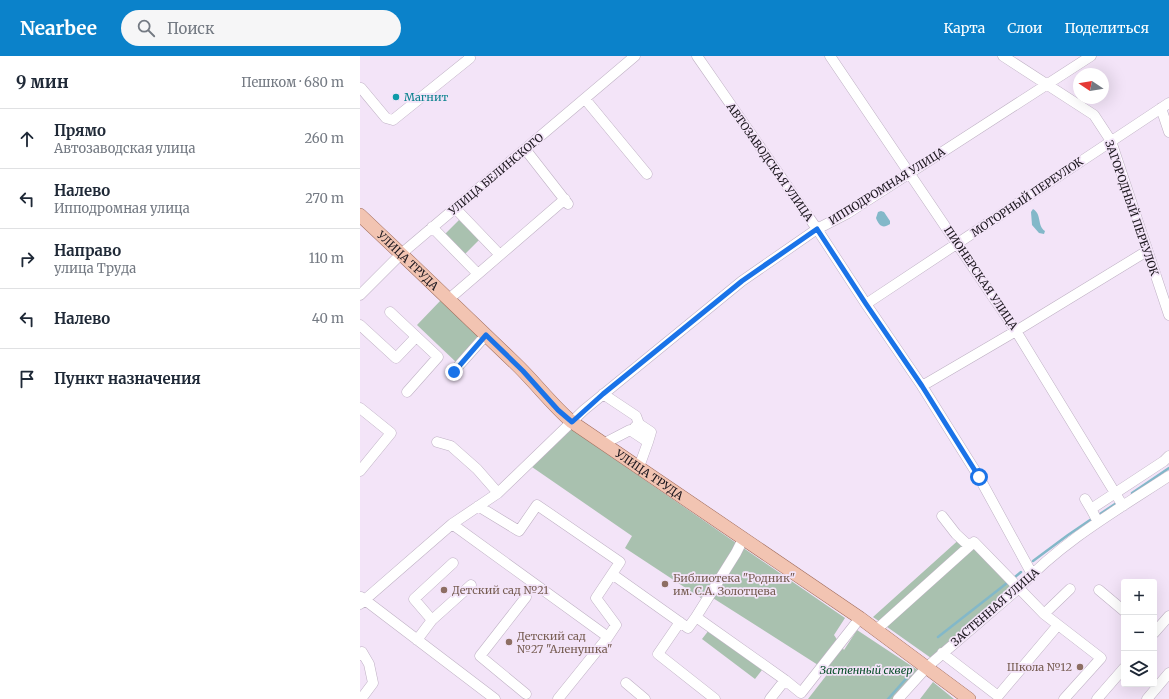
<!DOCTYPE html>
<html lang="ru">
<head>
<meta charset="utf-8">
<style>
	body { margin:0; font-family:Merriweather,serif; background:#f6f6f7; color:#1f2937 }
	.controls { position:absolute; right:12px; bottom:12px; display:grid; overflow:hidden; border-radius:4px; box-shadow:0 4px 16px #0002 }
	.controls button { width:36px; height:36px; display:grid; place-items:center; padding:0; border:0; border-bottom:1px solid #e0e1e3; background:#fff; color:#1f2937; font:20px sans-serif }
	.compass { position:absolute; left:713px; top:12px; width:36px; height:36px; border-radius:50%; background:#fff; box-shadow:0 4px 16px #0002; rotate:282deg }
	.stop { position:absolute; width:12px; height:12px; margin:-9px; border:3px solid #1a73e8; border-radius:50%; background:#fff }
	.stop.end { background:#1a73e8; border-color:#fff; box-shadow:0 1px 4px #0008 }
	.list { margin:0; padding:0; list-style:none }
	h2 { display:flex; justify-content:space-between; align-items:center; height:52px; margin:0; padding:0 16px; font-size:17px }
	h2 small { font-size:13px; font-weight:400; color:#747a83 }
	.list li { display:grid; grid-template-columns:26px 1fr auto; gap:12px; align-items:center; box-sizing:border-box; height:60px; padding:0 16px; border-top:1px solid #e0e1e3 }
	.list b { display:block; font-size:15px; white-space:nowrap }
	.list p { margin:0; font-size:13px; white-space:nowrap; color:#747a83 }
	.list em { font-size:13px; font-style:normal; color:#747a83 }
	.icon { flex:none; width:22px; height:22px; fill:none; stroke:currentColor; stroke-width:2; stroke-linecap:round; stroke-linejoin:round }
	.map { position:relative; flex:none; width:809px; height:643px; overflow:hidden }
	header { display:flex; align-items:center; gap:24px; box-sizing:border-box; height:56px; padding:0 20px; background:#0b82ca; color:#fff }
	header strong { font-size:19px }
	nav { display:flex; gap:22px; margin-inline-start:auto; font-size:14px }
	.search { width:280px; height:36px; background:#f6f6f7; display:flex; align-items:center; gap:10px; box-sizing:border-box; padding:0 14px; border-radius:22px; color:#747a83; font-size:15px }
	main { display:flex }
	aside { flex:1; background:#fff }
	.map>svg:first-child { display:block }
</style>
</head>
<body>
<header>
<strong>Nearbee</strong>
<div class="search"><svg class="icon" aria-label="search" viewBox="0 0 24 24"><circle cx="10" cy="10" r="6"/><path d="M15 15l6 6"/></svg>Поиск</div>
<nav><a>Карта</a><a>Слои</a><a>Поделиться</a></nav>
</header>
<main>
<aside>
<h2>9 мин<small>Пешком · 680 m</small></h2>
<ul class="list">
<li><svg class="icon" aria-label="ahead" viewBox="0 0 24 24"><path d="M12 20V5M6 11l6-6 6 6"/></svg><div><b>Прямо</b><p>Автозаводская улица</p></div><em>260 m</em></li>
<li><svg class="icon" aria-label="left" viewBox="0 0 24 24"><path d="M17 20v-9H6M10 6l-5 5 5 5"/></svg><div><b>Налево</b><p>Ипподромная улица</p></div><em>270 m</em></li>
<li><svg class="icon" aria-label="right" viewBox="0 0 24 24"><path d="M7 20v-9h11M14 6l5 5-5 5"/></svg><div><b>Направо</b><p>улица Труда</p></div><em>110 m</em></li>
<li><svg class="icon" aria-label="left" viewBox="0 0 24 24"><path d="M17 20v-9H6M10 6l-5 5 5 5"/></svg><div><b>Налево</b></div><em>40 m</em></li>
<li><svg class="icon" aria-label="arrive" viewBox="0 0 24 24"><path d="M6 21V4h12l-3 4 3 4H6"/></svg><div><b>Пункт назначения</b></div></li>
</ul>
</aside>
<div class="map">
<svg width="809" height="643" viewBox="0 0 809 643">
	<rect width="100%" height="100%" fill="#f3e4f8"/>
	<path fill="#a9c1af" d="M99,164L119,184L105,198L85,178Z
		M81,244L121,281L97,307L57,269Z
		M211,373L485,562L474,579L484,594L497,574L559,615L535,643H448L469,616L345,537L341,542L265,492L272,480L172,411Z
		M603,480L652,532L571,602L513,561Z
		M349,574L402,614L395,623L342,583Z
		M573,626L594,643H560Z"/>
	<path fill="#83b8c9" d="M673,153C682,158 677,170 685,175L684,178L679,177L672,169L671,156Z
		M521,155L524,156L530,165V168C523,173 519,170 516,162L518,156Z"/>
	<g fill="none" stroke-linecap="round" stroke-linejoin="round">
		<path stroke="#83b8c9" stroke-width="2.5" d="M772,437L809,412
			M737,460L758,446
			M673,505L708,479L733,462
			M655,521L661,516
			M578,581L647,527
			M528,643L551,617"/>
		<defs>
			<path id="minor" d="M337,0L457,173L506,248L562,330L619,421L672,518
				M470,0L656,275L763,450
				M643,0L734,59L751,85L809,259
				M1,32L26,62L33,64L110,2L109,0
				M225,43L287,118
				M801,52L809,76
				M165,93L208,148
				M95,152L140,199
				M72,171L118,218
				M0,239L41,198L275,0
				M89,243L205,143
				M506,248L809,47
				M30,256L78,301L47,336
				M0,269L36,302L56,281
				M94,315L126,279
				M562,330L656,275L787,195
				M243,338L276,360L279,368
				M0,352L31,377L0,415
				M275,371L279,368L291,376L288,386
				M77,386L91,390L117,413L138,437
				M245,387L270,374L288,386L279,411
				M725,443L731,453
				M118,450L159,475L177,449L260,506L252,518L328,572L336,561L425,624L441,637L500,562
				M582,460L596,478L609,490
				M738,466L731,453L804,405L809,400
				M92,468L248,581L198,643
				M739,534L764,555
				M1,541L135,643
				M0,548L92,468L138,437L224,354L382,225L457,173L488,157L731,0
				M684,558L710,533
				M336,561L376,497L383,483
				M72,564L54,543L93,507
				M320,566L298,598L355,643
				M516,574L614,486L684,558L741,602L704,643
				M794,577L809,560
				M248,581L256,569L236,542L252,518
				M57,584L72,564L111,529
				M582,597L638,640L698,569
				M0,599L2,596L9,608L13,627L1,643
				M266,627L285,643
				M166,638L120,600L166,541
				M410,643L425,624
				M538,643L567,611L659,532C701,486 757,454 809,420
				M737,643L764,612
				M787,643L809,617"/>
			<g id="major">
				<path id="s1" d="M0,159C52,208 103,257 155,307C175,326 191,348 212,366L500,562L609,643"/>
			</g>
		</defs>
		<use href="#minor" stroke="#bfb1c4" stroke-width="11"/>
		<use href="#major" stroke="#a16d5d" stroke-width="14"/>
		<use href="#minor" stroke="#fff" stroke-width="10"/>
		<use href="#major" stroke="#f2c4b2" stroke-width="13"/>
	</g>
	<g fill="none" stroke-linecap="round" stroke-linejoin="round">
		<path stroke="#1a73e8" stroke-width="5" d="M94,316L126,279L163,315L198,354L212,366L243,338L382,225L457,173L506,248L562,330L619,421"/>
	</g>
	<circle fill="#0f9aa8" stroke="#f3e4f8" stroke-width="1.5" cx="36" cy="41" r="4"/>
	<g fill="#8d6e63" stroke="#f3e4f8" stroke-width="1.5">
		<circle cx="305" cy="528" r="4"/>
		<circle cx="84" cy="534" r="4"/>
		<circle cx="149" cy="586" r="4"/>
		<circle cx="720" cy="611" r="4"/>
	</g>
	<g text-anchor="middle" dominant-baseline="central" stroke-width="3.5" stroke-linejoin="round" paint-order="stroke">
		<g font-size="11" fill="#0d838f" stroke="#f3e4f8" text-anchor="start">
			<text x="44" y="41">Магнит</text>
		</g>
		<g font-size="11" fill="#1b161d" stroke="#f3e4f8">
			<text transform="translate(410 106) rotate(55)">АВТОЗАВОДСКАЯ УЛИЦА</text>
			<text transform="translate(136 118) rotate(-40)">УЛИЦА БЕЛИНСКОГО</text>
			<text transform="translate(527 130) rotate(-32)">ИППОДРОМНАЯ УЛИЦА</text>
			<text transform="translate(667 141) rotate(-34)">МОТОРНЫЙ ПЕРЕУЛОК</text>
			<text transform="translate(772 152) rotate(71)">ЗАГОРОДНЫЙ ПЕРЕУЛОК</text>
			<text stroke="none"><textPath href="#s1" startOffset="66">УЛИЦА ТРУДА</textPath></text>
			<text transform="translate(621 222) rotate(56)">ПИОНЕРСКАЯ УЛИЦА</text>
			<text stroke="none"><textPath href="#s1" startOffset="390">УЛИЦА ТРУДА</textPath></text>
			<text transform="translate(635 551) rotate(-41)">ЗАСТЕННАЯ УЛИЦА</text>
		</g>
		<g font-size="11" fill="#785e54" stroke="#f3e4f8" text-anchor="start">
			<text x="313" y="522">Библиотека "Родник"<tspan x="313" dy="13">им. С.А. Золотцева</tspan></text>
			<text x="92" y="534">Детский сад №21</text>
			<text x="157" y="580">Детский сад<tspan x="157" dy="13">№27 "Аленушка"</tspan></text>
			<text x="712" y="611" text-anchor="end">Школа №12</text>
		</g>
		<g font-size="11" font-style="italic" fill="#084e29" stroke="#f3e4f8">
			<text x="506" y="614">Застенный сквер</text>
		</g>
	</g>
</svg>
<div class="controls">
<button>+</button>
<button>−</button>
<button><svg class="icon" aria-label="layers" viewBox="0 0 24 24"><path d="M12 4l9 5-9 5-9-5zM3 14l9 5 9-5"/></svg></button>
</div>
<svg class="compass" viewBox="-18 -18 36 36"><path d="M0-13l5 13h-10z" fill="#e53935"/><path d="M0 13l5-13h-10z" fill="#747a83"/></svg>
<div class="stop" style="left:619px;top:421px"></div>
<div class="stop end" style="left:94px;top:316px"></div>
</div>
</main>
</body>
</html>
